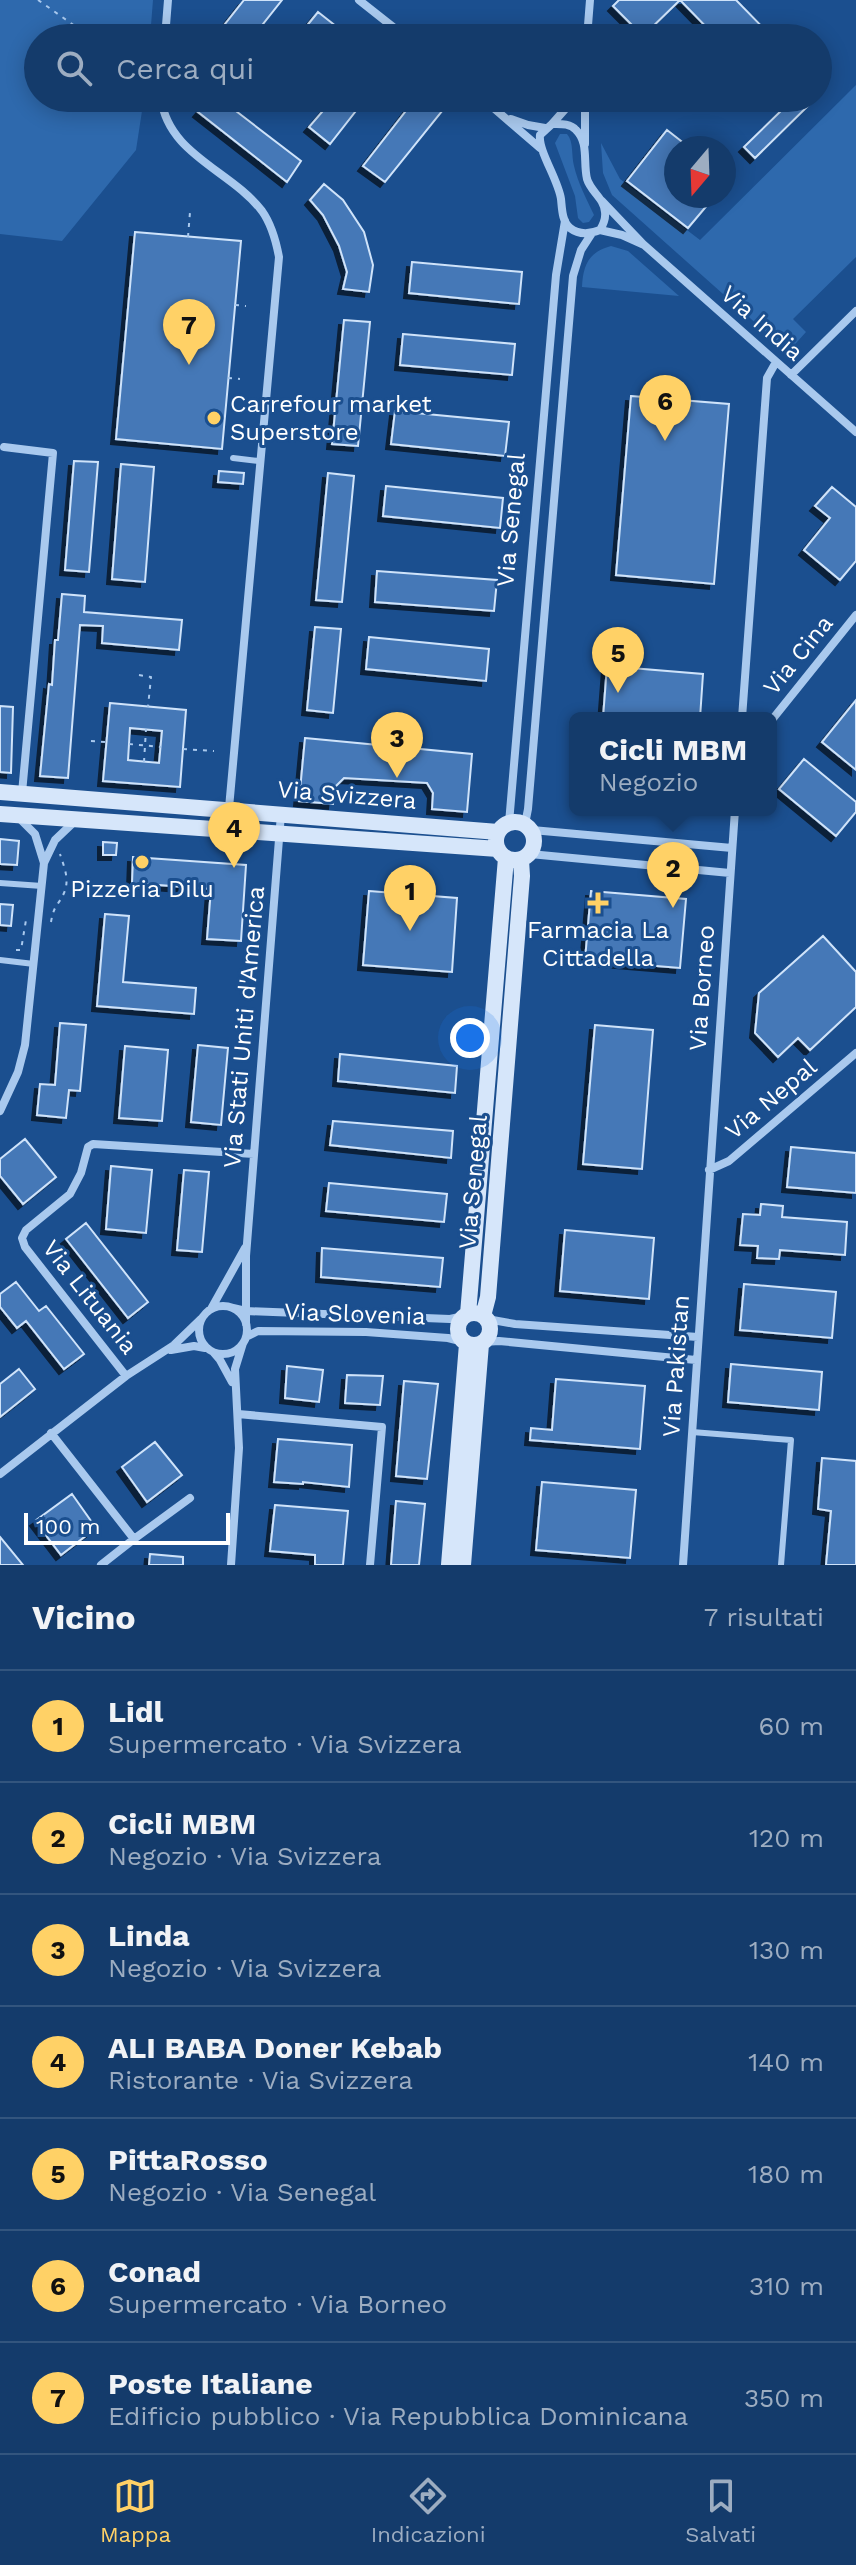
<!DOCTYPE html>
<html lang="it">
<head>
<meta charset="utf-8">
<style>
	body { margin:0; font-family:"Work Sans",sans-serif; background:#1d4271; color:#f1f3f6 }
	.compass { position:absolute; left:664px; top:136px; width:72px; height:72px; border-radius:50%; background:#143b6b; box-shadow:0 4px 20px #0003; rotate:199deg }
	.scale { position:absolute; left:24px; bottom:20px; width:206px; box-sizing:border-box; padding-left:8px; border:4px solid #fff; border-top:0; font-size:22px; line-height:28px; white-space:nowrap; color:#fff; -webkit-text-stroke:6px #1b4f8f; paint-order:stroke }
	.you { position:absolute; left:470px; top:1038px; width:28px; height:28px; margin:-20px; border:6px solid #fff; border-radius:50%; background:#1a73e8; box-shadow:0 0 0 12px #1a73e833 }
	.badge { display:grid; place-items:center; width:52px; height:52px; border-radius:50%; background:#ffd166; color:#111; font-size:26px; font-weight:700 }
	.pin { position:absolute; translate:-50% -66px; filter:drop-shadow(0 2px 4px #0008) }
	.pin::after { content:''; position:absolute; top:42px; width:28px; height:24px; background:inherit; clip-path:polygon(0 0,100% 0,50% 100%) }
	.popup { position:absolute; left:569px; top:712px; width:208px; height:104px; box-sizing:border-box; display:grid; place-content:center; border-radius:12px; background:#143b6b; filter:drop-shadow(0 2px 6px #0005); font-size:26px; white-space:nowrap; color:#9dadc1 }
	.popup b { font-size:30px; color:#f1f3f6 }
	.popup::after { content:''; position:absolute; left:50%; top:100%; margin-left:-16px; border:16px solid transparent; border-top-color:#143b6b }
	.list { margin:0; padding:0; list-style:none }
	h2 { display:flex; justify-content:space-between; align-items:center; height:104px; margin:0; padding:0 32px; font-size:34px }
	h2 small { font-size:26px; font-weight:400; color:#9dadc1 }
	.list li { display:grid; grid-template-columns:52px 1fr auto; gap:24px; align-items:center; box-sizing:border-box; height:112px; padding:0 32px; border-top:2px solid #33557e }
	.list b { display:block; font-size:30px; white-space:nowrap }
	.list p { margin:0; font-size:26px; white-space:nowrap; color:#9dadc1 }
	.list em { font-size:26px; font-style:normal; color:#9dadc1 }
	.icon { flex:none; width:44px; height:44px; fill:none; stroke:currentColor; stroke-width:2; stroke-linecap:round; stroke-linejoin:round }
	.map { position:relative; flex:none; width:856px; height:1565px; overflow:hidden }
	.search { position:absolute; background:#143b6b; box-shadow:0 4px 20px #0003; left:24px; right:24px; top:24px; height:88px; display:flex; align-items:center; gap:20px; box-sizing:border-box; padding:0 28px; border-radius:44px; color:#9dadc1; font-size:30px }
	.sheet { height:888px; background:#143b6b }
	nav { display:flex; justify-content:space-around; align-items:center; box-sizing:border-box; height:112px; border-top:2px solid #33557e; background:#143b6b; font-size:22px; color:#9dadc1 }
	nav a { display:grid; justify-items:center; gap:4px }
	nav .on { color:#ffd166 }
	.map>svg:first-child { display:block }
</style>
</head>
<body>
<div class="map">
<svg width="856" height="1565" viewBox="0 0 856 1565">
	<defs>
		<filter id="shadow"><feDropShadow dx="-5" dy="5" stdDeviation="0" flood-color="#0009"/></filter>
	</defs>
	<rect width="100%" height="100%" fill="#1b4f8f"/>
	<path fill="#2e69ad" d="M0,0H153L150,38H38V98H144L136,150L62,241L0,234Z
		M856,85V257L793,319L806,332L788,352L612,195L603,173L601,143L620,179L700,240Z
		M560,134H567C574,142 571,155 574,166C578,183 586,198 594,215L589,222L583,223L578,218L575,196L555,143Z
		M611,246L628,251L679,296L582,287C583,266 588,252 611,246Z"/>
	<path fill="#4478b7" stroke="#cfe3fa" stroke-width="2" fill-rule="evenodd" filter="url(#shadow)" d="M244,0H282L252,38H214Z
		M619,0H680L643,36L613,6Z
		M680,0H736L773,38H717Z
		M318,12L337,27L329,38H297Z
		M210,98H219L301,161L287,182L198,112Z
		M334,98H366L330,144L309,127Z
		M416,98H429L443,110L385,182L363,166Z
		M776,98H816L755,158L744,147L785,107Z
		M667,130L690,148H676V196H715L688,228L627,181Z
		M324,184L343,200L364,232L373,265L369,292L343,289L347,272L339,246L323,215L310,200Z
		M135,232L241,241L222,449L116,439Z
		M412,262L522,272L519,304L409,293Z
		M344,320L370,322L358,446L332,444Z
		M403,334L515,344L512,375L400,365Z
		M631,396L729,404L714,584L616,575Z
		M395,411L509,422L505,456L391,444Z
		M74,461L98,462L89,572L65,570Z
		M121,464L154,467L145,582L112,579Z
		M219,471L244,473L243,484L218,482Z
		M328,473L354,476L342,602L316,600Z
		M386,486L503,498L500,528L383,516Z
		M832,487L856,507V561L840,580L804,550L830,518L815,506Z
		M377,571L497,580L494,611L375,602Z
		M62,594L85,596L84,612L182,620L179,650L102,643L103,626L80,625L68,778L40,776L49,684L52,685L55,640H58Z
		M315,627L341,629L333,713L307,710Z
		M369,637L489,649L486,681L366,669Z
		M607,666L703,674L700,718H603Z
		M856,700V770L822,742Z
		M110,703L186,710L180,787L103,781ZM130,728L162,731L159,763L128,760Z
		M0,706L13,707L11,773L0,772Z
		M305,738L472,754L467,812L432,809L433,793L427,783L344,778L335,787L333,804L299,801Z
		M804,759L856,802V812L836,836L779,789Z
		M0,839L19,841L17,865L0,864Z
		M103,842L117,843L116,855H103Z
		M133,857L246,865L241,941L207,939L211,889L132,883Z
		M369,891L457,898L452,972L363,965Z
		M591,891L686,899L680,968L585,960Z
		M0,904L13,905L11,926L0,925Z
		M105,914L129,916L123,982L196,988L194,1014L97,1006Z
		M823,936L856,972V1007L810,1050L798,1038L778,1057L755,1033L759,993Z
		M60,1023L86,1025L80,1091L69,1090L66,1118L37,1115L40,1084L55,1085Z
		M595,1025L653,1030L642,1169L583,1164Z
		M198,1045L228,1048L221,1125L191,1122Z
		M125,1046L168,1050L162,1121L119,1118Z
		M340,1054L457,1066L455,1093L338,1081Z
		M333,1121L453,1131L451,1158L330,1145Z
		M25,1139L56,1177L23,1204L0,1176V1159Z
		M791,1147L856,1153V1193L787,1187Z
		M111,1166L152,1170L146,1233L106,1229Z
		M184,1170L209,1172L202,1252L177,1250Z
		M329,1183L447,1194L444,1222L326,1211Z
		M761,1204L783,1206L782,1217L847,1222L845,1255L780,1250L779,1259L757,1258L758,1246L740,1245L743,1214L760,1215Z
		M86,1223L148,1302L128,1318L66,1239Z
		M565,1230L654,1238L649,1299L560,1291Z
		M322,1248L443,1258L440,1287L321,1277Z
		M16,1282L39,1311L46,1306L84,1354L64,1369L26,1321L17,1328L0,1307V1294Z
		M744,1284L836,1292L832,1338L740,1330Z
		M731,1364L822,1372L819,1410L728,1402Z
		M287,1366L323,1370L319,1402L285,1398Z
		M19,1369L35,1389L0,1417V1384Z
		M347,1375L383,1376L380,1405L345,1403Z
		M556,1379L645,1386L640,1449L530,1440L531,1428L552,1430Z
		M404,1381L438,1384L427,1479L396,1476Z
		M278,1439L352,1445L349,1487L303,1482V1484L274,1482Z
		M155,1442L182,1475L147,1502L122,1467Z
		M822,1458L856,1461V1565H826L831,1511L818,1509Z
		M542,1482L636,1490L630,1558L536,1550Z
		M72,1494L96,1528L61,1555L35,1521Z
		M396,1501L425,1504L419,1565H391Z
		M275,1505L348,1511L343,1565H315V1555L270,1551Z
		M0,1537L23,1565H0Z
		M150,1554L183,1557V1565H149Z"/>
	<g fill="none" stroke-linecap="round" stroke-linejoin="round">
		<path stroke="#a9c9ee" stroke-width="2" stroke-dasharray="4 6" stroke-linecap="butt" d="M38,0L92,38
			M188,237L190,212
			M235,305L246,306
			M228,378L240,379
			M139,675L151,677L148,707
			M91,741L106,742
			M129,744L161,747
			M183,749L214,751
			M144,762L146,729
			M51,922C54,904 59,905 64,893C70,879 64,867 60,854
			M16,950H21L26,920"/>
		<path stroke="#a9c9ee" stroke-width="6" d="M233,458L259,461
			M0,883L42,886
			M0,960L34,964
			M692,1432L791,1440L781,1565"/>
		<path stroke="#a9c9ee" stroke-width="8" d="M359,0L407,38
			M165,38L168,0
			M587,38L590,0
			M161,98C168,155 231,170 262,211C272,225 276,241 279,257L227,830
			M482,98L540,148
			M585,98V144
			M511,119L528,125L545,128
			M552,124C560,124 570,123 576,130C589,142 583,163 587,179C591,192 604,198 605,212C606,219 603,225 600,230C590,234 579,235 570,228C562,222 562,208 561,199C558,179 538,151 540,135Z
			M552,124L575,98
			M602,201L643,244L856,432
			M600,230L622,235L642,244
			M791,375L856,311
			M4,447L53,453L22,793
			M742,718L767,378L776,362
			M771,721L856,615
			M18,817L35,834L44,863
			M509,823L556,275L565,221
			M525,824L528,809L573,276L581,250L592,233
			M532,830L732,848
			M530,854L730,873
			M0,1111L18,1072L25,1045L44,863L55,840L75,821
			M709,1170L729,1161L856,1053
			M199 1330a24 24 0 1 1 48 0a24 24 0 1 1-48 0Z
			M233,1308L246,1311L450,1319L464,1316
			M211,1309L245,1248
			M487,1319L515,1324L698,1337
			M246,1324V1256L281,814
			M246,1337L258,1331L366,1332L448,1338L464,1342
			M484,1342L499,1341L696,1360
			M171,1350L194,1346L205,1348
			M214,1353L220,1360L232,1382
			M126,1376L25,1247L22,1238L26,1230L70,1194L81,1173L88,1147L93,1144L254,1154
			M238,1414L382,1427L370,1565
			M51,1433L134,1539L101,1565
			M0,1474L126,1376L174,1345L201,1319
			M134,1539L190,1498
			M231,1565L239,1448L235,1369L243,1343
			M683,1565L735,810"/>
		<path stroke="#d6e6fa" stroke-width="16" d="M0,792L498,832
			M0,814L498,849
			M496 841a19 19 0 1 1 38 0a19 19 0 1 1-38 0Z
			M458 1329a16 16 0 1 1 32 0a16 16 0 1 1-32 0Z
			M468,1314L506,858
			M483,1316L488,1297L522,876L521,860
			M449,1565L467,1344
			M463,1565L481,1344"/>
	</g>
	<g fill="#ffd166" stroke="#1b4f8f" stroke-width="3">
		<circle cx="214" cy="418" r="8"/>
		<circle cx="142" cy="862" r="8"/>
		<path d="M594 891h8v8h8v8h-8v8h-8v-8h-8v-8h8z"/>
	</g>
	<g text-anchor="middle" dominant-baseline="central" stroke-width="6" stroke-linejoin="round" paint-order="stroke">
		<g font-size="24" fill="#fff" stroke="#1b4f8f">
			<text transform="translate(762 323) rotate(41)">Via India</text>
			<text transform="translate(511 520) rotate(-85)">Via Senegal</text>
			<text transform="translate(798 655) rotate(-51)">Via Cina</text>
			<text transform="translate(347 795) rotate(5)">Via Svizzera</text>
			<text transform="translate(702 988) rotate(-86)">Via Borneo</text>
			<text transform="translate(244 1027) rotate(-85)">Via Stati Uniti d'America</text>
			<text transform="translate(771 1099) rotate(-40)">Via Nepal</text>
			<text transform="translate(473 1182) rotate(-85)">Via Senegal</text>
			<text transform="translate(90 1297) rotate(52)">Via Lituania</text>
			<text transform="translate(355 1314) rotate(2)">Via Slovenia</text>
			<text transform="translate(676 1366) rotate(-86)">Via Pakistan</text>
		</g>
		<g font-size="24" fill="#fff" stroke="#1b4f8f">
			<text x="230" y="404" text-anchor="start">Carrefour market<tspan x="230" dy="28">Superstore</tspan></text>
			<text x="142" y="889">Pizzeria Dilu</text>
			<text x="598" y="930">Farmacia La<tspan x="598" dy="28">Cittadella</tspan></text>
		</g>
	</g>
</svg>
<svg class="compass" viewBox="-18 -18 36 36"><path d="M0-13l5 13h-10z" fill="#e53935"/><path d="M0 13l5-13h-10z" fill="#9dadc1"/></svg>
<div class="scale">100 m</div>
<div class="you"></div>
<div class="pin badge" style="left:410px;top:931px">1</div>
<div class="pin badge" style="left:673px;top:908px">2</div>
<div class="popup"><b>Cicli MBM</b>Negozio</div>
<div class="pin badge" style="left:397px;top:778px">3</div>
<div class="pin badge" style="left:234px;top:868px">4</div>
<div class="pin badge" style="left:618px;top:693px">5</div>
<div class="pin badge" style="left:665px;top:441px">6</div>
<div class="pin badge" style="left:189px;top:365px">7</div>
<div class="search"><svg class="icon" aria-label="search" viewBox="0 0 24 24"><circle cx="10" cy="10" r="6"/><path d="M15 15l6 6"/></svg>Cerca qui</div>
</div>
<section class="sheet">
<h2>Vicino<small>7 risultati</small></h2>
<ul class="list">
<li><span class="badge">1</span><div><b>Lidl</b><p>Supermercato · Via Svizzera</p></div><em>60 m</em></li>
<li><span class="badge">2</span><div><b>Cicli MBM</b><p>Negozio · Via Svizzera</p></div><em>120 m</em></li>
<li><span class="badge">3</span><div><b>Linda</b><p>Negozio · Via Svizzera</p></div><em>130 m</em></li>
<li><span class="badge">4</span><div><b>ALI BABA Doner Kebab</b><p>Ristorante · Via Svizzera</p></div><em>140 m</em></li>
<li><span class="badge">5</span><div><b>PittaRosso</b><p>Negozio · Via Senegal</p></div><em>180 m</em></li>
<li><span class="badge">6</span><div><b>Conad</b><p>Supermercato · Via Borneo</p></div><em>310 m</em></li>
<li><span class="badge">7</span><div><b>Poste Italiane</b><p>Edificio pubblico · Via Repubblica Dominicana</p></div><em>350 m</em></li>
</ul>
</section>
<nav>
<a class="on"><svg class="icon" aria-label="map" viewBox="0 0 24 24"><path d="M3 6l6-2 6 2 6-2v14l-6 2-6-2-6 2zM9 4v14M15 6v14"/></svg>Mappa</a>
<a><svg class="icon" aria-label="directions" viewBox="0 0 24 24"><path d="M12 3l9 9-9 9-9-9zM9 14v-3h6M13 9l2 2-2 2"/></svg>Indicazioni</a>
<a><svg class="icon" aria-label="saved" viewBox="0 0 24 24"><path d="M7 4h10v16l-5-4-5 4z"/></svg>Salvati</a>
</nav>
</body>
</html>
